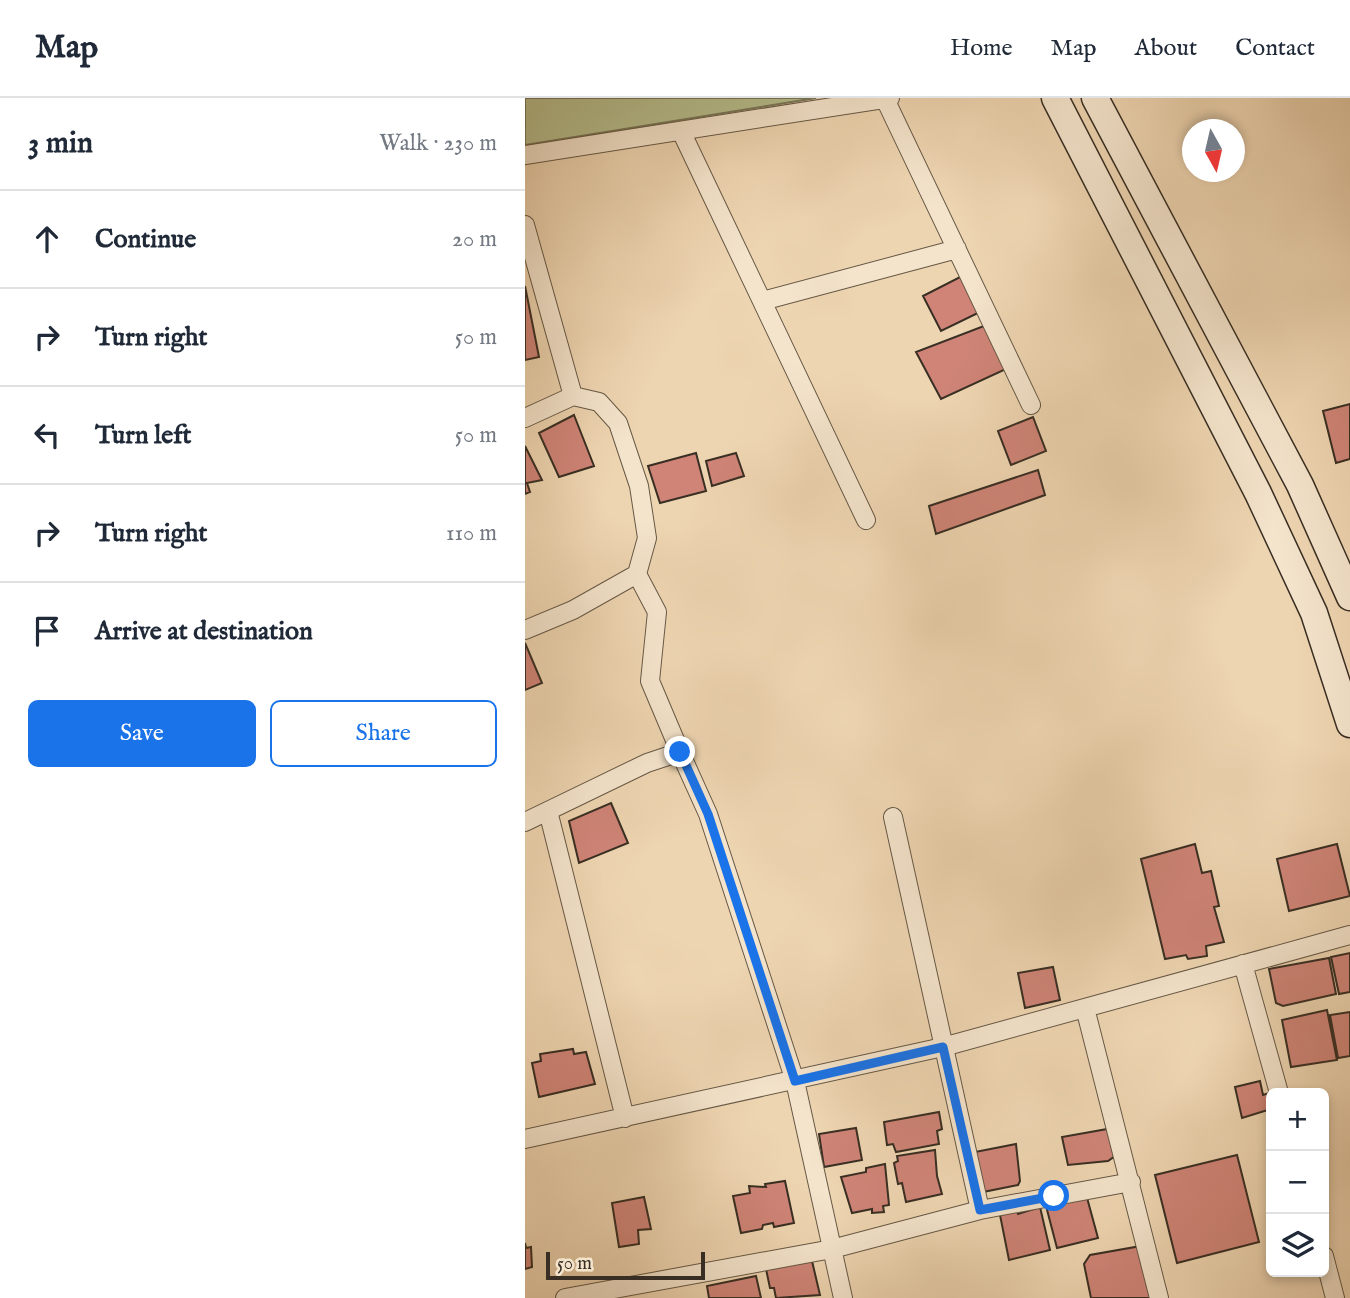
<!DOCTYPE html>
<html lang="en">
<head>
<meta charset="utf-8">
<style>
	body { margin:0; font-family:"IM FELL English",serif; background:#f6f6f7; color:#1f2937 }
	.controls { position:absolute; right:21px; bottom:21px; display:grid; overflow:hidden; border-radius:10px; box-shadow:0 4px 10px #0003 }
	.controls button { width:63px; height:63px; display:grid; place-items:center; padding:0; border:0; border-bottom:2px solid #e0e1e3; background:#fff; color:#1f2937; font:35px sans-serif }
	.compass { position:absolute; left:657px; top:21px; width:63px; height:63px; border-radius:50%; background:#fff; box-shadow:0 4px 10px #0003; rotate:172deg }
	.scale { position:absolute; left:21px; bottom:18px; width:159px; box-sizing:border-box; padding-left:7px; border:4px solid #382e23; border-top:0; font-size:19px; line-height:24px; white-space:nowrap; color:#382e23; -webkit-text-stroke:5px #f4e4cc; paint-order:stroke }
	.stop { position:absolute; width:21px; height:21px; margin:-16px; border:5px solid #1a73e8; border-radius:50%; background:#fff }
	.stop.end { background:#1a73e8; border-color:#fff; box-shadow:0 2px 7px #0008 }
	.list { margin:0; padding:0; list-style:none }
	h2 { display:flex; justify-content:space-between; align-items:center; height:91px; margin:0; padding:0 28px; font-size:30px }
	h2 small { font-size:23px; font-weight:400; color:#747a83 }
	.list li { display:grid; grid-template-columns:46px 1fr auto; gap:21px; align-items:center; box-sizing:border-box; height:98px; padding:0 28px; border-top:2px solid #e0e1e3 }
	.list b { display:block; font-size:26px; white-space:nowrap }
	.list em { font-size:23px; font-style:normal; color:#747a83 }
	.actions { display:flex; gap:14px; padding:21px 28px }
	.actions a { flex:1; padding:16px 0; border:2px solid #1a73e8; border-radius:10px; text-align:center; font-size:24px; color:#1a73e8 }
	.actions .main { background:#1a73e8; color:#fff }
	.icon { flex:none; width:38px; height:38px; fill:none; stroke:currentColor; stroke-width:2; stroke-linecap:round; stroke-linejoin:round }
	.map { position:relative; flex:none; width:825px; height:1200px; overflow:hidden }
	header { display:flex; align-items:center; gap:42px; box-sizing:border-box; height:98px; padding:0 35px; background:#fff; border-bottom:2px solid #e0e1e3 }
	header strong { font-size:33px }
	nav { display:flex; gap:38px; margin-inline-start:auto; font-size:24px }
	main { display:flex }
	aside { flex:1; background:#fff }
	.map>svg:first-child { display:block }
</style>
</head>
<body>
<header>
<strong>Map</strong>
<nav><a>Home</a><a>Map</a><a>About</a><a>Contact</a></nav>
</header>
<main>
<aside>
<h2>3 min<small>Walk · 230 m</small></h2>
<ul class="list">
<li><svg class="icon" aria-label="ahead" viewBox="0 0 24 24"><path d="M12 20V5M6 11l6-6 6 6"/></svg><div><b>Continue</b></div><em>20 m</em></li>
<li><svg class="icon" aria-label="right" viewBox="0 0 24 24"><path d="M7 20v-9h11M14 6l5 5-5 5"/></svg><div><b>Turn right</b></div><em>50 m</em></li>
<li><svg class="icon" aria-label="left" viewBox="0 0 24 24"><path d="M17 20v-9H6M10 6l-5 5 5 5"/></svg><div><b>Turn left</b></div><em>50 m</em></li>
<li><svg class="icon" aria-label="right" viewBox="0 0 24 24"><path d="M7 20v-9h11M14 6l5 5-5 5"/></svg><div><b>Turn right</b></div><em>110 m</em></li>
<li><svg class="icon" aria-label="arrive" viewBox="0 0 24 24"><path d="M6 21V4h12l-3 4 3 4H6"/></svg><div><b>Arrive at destination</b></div></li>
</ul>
<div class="actions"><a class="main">Save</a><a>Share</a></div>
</aside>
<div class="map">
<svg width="825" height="1200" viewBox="0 0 825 1200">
	<rect width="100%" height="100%" fill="#eed5b1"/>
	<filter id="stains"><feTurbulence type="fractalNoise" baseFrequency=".00286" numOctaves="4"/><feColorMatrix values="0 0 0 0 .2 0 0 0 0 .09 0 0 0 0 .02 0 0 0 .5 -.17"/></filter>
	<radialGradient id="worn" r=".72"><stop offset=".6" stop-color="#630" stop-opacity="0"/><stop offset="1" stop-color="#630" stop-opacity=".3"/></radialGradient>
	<path fill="#b6be8d" stroke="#777658" stroke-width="2" d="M0,0H291L0,47Z"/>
	<path fill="#cf8477" stroke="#382e23" stroke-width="2" d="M437,178L457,213L416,233L398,198Z
		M0,188L14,259L0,262Z
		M464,226L481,271L416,301L391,254Z
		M825,306V361L811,365L798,313Z
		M49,317L69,368L34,379L14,335Z
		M508,319L521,353L486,367L473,333Z
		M0,348L17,382L2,385L5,394L0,396Z
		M171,355L181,393L135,405L123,368Z
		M211,355L219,378L187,388L181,363Z
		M513,372L520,397L411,436L404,408Z
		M0,545L17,585L0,592Z
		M86,705L103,745L54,765L44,723Z
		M670,746L677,775L686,773L694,808L689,809L699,844L681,848L682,858L663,861L661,857L640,861L616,761Z
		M812,746L825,798L764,813L752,761Z
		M825,855V894L814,896L806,859Z
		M804,860L811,896L758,908L751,905L744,871Z
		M528,869L535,902L500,910L493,875Z
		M802,912L812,962L766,969L757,922Z
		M825,914V958L813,960L805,917Z
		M48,951L49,956L61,954L70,986L14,999L7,965L16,963L15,956Z
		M735,983L738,997L744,995L746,1011L717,1020L710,989Z
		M414,1014L417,1031L412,1033L414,1046L371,1054L368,1046L362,1047L359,1024Z
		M331,1030L337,1062L299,1069L294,1036Z
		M588,1030L593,1056L583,1063L543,1067L537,1039Z
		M491,1046L495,1083L493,1087L458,1094L450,1054Z
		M410,1052L412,1078L417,1096L381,1104L377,1085L373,1086L369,1065L373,1063L372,1058Z
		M712,1057L734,1144L652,1165L630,1077Z
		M360,1066L364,1107L358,1108L359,1114L347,1115V1111L327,1115L316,1079L341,1074V1070Z
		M260,1083L269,1125L249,1129L248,1125L238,1127L237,1131L216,1135L208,1098L225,1095L224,1088L241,1089L240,1086Z
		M561,1096L573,1140L532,1150L520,1104Z
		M119,1099L126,1131L113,1132L114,1146L94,1149L87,1105Z
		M515,1109L525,1152L484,1162L475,1117L492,1112L493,1116Z
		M0,1145L1,1150L6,1149L7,1169L0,1171Z
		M616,1148L628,1200H566L559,1166L565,1157Z
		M287,1163L295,1197L251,1200L249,1190H245L241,1171Z
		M231,1178L236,1200H184L182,1188Z"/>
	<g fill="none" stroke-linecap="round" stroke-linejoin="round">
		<defs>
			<path id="minor" d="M360,1L506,307
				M156,33L341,422
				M0,57L365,0
				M0,127L48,298
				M237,203L432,151
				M0,320L48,298L74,304L93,325L114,388L122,440L112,476L48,512L0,532
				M112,476L132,514L125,583L155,654
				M23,713L100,1020
				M368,719L455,1112
				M0,724L122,665L155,654L183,716L270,983L318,1200
				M718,866L754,995
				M560,910L634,1200
				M0,1041L418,949L825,837
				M799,1158L810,1200
				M40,1200L307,1151L455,1112L606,1084"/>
			<path id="secondary" d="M530,0L733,395L789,515L825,626
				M570,0L775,387L825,499"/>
		</defs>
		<use href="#minor" stroke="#665846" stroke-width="20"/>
		<use href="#secondary" stroke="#382e23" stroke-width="29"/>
		<use href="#minor" stroke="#f4e4cc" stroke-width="18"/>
		<use href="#secondary" stroke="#f4e4cc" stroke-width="26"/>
	</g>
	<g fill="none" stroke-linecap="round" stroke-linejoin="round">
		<path stroke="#1a73e8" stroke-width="9" d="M155,654L183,716L270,983L418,949L455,1112L529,1098"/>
	</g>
	<rect width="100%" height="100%" filter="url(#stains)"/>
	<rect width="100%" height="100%" fill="url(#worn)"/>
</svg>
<div class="controls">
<button>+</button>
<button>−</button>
<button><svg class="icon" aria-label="layers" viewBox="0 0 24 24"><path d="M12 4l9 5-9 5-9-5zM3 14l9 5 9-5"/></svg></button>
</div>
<svg class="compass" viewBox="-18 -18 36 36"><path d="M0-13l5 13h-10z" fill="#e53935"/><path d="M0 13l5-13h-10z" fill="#747a83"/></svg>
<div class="scale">50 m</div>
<div class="stop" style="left:529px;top:1098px"></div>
<div class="stop end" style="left:155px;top:654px"></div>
</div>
</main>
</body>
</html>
